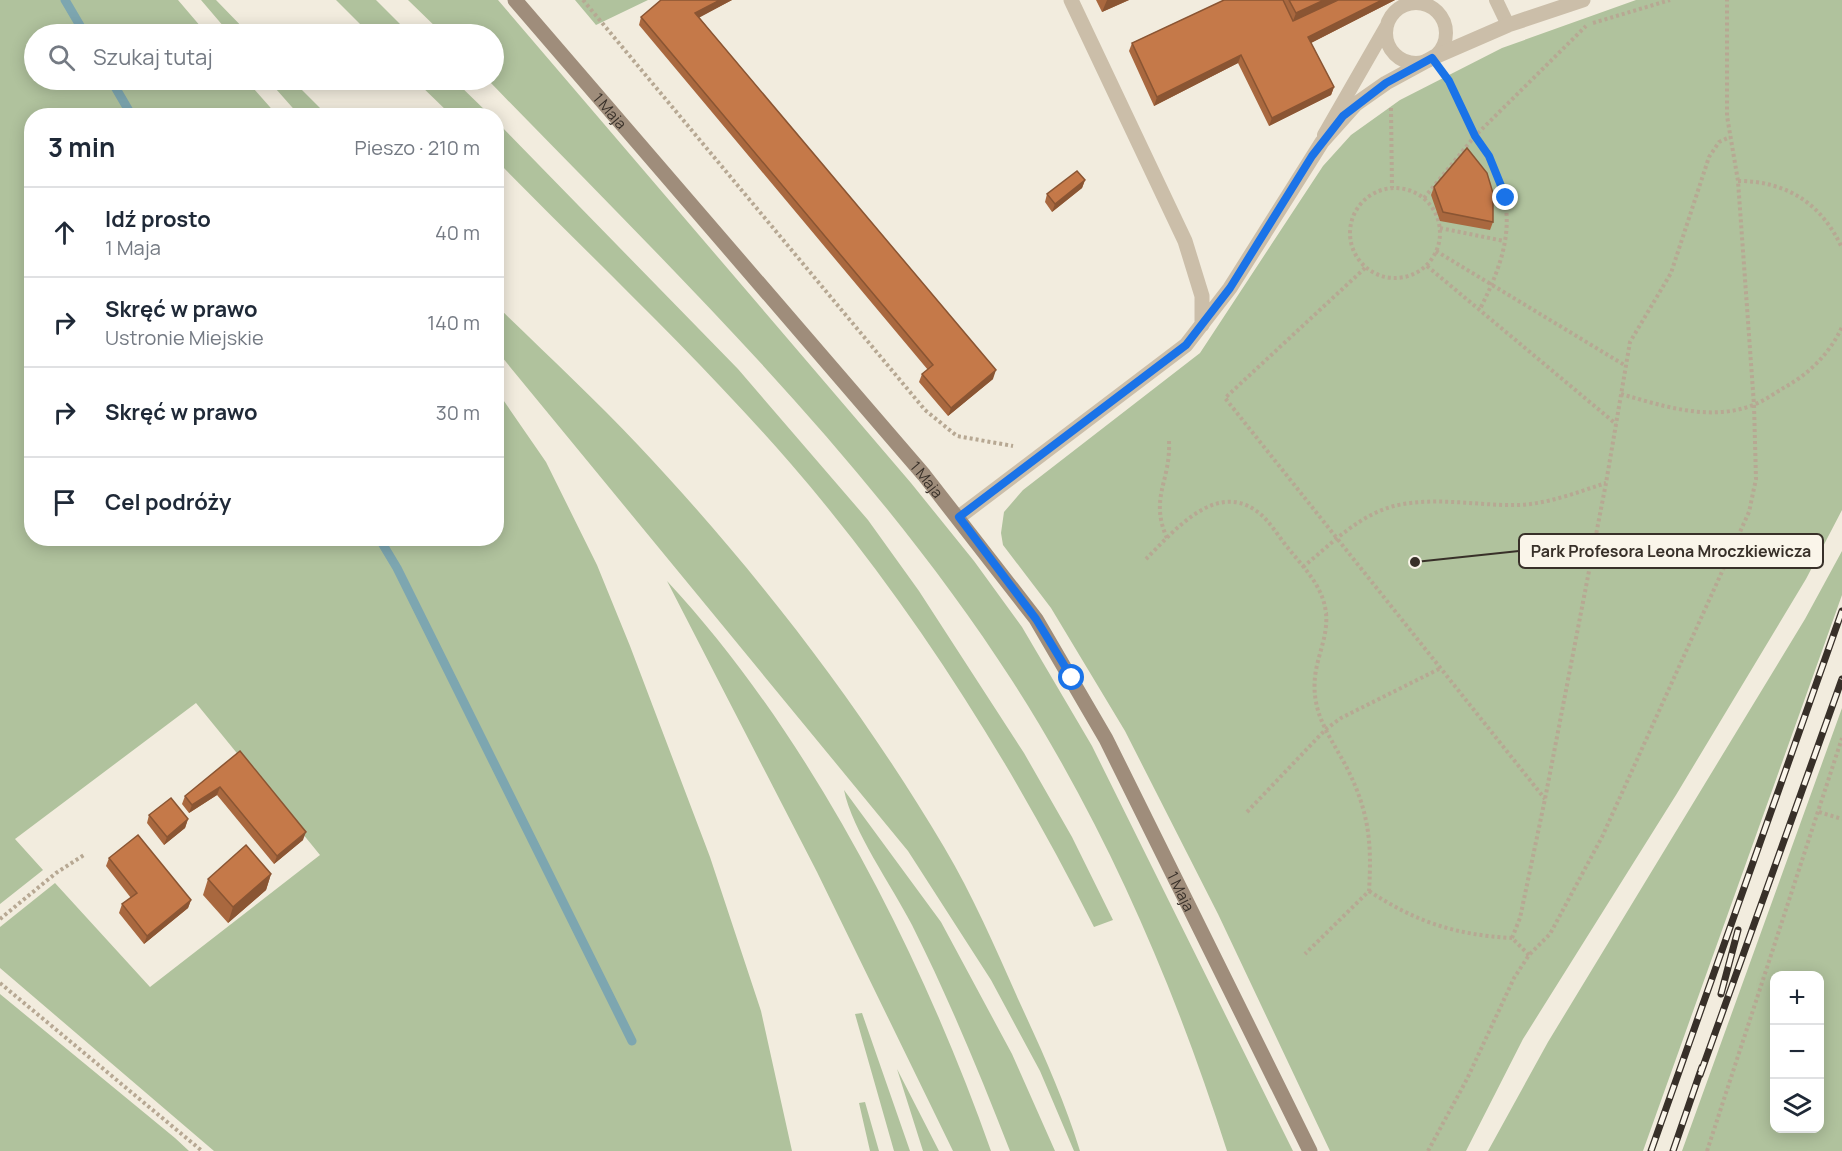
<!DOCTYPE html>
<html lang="pl">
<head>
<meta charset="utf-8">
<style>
	body { margin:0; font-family:Manrope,sans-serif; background:#f2f2f3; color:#1f2937 }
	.controls { position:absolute; right:18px; bottom:18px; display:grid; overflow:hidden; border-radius:12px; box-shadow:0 3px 15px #0003 }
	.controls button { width:54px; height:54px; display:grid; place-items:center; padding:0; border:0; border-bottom:2px solid #e0e1e3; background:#fff; color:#1f2937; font:30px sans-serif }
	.stop { position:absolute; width:18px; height:18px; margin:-14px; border:4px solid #1a73e8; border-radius:50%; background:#fff }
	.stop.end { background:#1a73e8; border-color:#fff; box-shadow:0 2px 6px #0008 }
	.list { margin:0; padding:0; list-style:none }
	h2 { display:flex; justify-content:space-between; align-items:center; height:78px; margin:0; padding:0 24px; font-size:26px }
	h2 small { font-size:20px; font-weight:400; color:#747a83 }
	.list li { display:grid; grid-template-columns:39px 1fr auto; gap:18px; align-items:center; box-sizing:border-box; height:90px; padding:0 24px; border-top:2px solid #e0e1e3 }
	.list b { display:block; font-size:22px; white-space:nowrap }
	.list p { margin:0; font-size:20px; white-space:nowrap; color:#747a83 }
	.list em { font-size:20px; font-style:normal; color:#747a83 }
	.icon { flex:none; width:33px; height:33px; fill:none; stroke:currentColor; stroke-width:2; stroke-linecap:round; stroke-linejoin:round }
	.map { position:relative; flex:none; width:1842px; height:1151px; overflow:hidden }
	.search { position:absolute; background:#fff; box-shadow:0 3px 15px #0003; left:24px; top:24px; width:480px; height:66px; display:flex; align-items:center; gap:15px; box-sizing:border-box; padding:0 21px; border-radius:33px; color:#747a83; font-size:22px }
	.panel { position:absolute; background:#fff; box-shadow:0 3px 15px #0003; left:24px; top:108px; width:480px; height:438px; border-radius:24px }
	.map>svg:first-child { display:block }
</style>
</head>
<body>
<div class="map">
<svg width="1842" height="1151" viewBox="0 0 1842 1151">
	<rect width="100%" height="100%" fill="#f2ecde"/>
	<path fill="#b0c29d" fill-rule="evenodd" d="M0,0H178L207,34H34V80H246L277,115L32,116V538H496L497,391L546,462L597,565L630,646L710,857L761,1011L792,1151H214L0,968V927L55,883L150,987L320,855L196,703L15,839L43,870L0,904Z
		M201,0H216L249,34H230Z
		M336,0H376L410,34H370Z
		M408,0H498L911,483L974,561L1022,627L1092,746L1293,1151H1227C1175,987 1106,827 1013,682C868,457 673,271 488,80H494V34H443Z
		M575,0H648L596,25Z
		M1636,0H1842V510L1806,579L1676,795L1523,1039L1466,1151H1330L1218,914L1125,731L1051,608L1003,545L1001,533L1004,512L1023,490L1200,353L1323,166L1351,135L1400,100L1502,48Z
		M268,80H292L327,115H299Z
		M415,80H454L490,115H451Z
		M497,122L738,369L868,520L919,591L1024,753L1072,837L1113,920L1094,927C1011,762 912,604 791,464C699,358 595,261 497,161Z
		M497,306C544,352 593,397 638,445C753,567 858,702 944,847C973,896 996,949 1019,1001C1042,1051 1064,1099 1080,1151H1074L1040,1071L991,980L908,851L497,351Z
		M1842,551V595L1643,1151H1488L1548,1042L1805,619Z
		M667,581C811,736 921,953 991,1151H953L817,872Z
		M1842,708V1151H1682ZM1774,976H1820V1128H1774Z
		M844,790L941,922L1012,1054L1055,1151H1010C980,1074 949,999 912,925C892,886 852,830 844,790Z
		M0,994L175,1138L189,1151H0Z
		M862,1013L910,1151H894L855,1014Z
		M897,1069L939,1151H923Z
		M865,1102L879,1151H870L859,1103Z"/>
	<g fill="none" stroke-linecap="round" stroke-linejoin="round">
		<path stroke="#7da6b0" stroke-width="9" d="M65,0L85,34
			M111,80L132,116
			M379,538L397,568L632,1041"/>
		<path stroke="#b7a893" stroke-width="4" stroke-dasharray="3 3" stroke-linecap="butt" d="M583,0L925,410L957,436L1013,446
			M1593,23L1670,0
			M1446,77C1459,95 1463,118 1475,136C1519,199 1514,242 1480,309
			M1391,108L1392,188
			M1738,181C1787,181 1822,204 1842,248
			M1350 233a45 45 0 1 1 90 0a45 45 0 1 1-90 0Z
			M1424,198L1475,136L1586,26
			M1440,228L1504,241
			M1436,251L1626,366
			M1427,266L1616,424
			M1365,268L1225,398L1545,799
			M1621,394C1663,406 1710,422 1753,405C1764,401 1775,393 1785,387C1809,374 1830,353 1842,327
			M1167,538C1149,498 1171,481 1169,441
			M1146,559C1173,532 1214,482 1255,510C1268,518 1278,536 1288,548C1304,568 1323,586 1326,613C1329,644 1309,665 1316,702C1320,725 1336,747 1347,768C1369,812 1372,843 1369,891L1305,954
			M1303,567C1331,544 1359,515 1394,506C1435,496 1477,506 1518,505C1548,504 1578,492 1606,483
			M1247,812L1326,729L1341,718L1439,669
			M1819,812L1842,819
			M1369,891C1416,922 1456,935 1512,938
			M0,919L56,873L84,855
			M1529,955L1512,938L1520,918L1545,799L1606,483L1630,342L1671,273L1709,157L1719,142L1730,137
			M0,983L202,1151
			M1428,1151L1467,1079L1514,978L1529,955L1550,934L1602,837L1749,512L1756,479L1754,405L1738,181L1727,116V0
			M1707,1151L1842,738"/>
		<path stroke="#cbbea9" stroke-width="14" d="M1496,0L1508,25
			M1386 33a30 30 0 1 1 60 0a30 30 0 1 1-60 0Z
			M1324,135L1386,27"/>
		<path stroke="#cbbea9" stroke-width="15" d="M1071,0L1185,241L1202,296V325
			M959,517L1186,345L1230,288L1322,142L1356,104L1386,83L1432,58L1508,25L1583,0"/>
		<path stroke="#9f8d7b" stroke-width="15" id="s1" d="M515,0L924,475L1036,619L1106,739L1310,1151"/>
		<defs>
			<path id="rail" d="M1721,994L1738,930
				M1700,1075L1842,679
				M1651,1151L1842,611
				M1673,1151L1702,1067"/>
		</defs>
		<use href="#rail" stroke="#383029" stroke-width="7"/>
		<use href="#rail" stroke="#faf5ea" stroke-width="4.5" stroke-dasharray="14" stroke-linecap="butt"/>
	</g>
	<path fill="#a9683f" d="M661,0H732L699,17L993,379L948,416L919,382L922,374L928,370L639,25L641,17Z
		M1096,0H1129L1102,12Z
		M1224,0H1395L1311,43L1334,87L1331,95L1269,126L1238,63L1154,106L1129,51L1132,43Z
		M1085,180L1082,188L1052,212L1045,202L1047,194Z
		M1434,187L1493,222L1490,230L1440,221L1431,195Z
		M240,751L303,840L274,864L217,795L189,813L182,804L185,796Z
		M149,815L188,819L185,828L164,845L147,823Z
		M109,858L191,900L188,908L144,944L119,913L122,904L131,898L106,866Z
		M271,874L266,890L228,923L203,895L208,879Z"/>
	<path fill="#8a5533" d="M720,0H732L693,21L695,13Z
		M1107,0H1129L1102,12Z
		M1324,0H1353L1290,29L1296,13Z
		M1382,0H1395L1305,46L1308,37Z
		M1241,55L1238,63L1154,106L1157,97Z
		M1334,87L1331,95L1269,126L1272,118Z
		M1085,180L1082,188L1052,212L1055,204Z
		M996,370L993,379L948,416L951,408Z
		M220,787L217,795L189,813L192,805Z
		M188,819L185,828L164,845L167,837Z
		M306,832L303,840L274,864L277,856Z
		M271,874L266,890L228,923L233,907Z
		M191,900L188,908L144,944L147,936Z"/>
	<path fill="#c57949" stroke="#8a5533" stroke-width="1.5" d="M661,0H720L695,13L996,370L951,408L922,374L933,365L641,17Z
		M1224,0H1283L1293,21L1338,0H1382L1308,37L1334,87L1272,118L1241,55L1157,97L1132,43Z
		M1289,0H1324L1296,13Z
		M1467,148L1487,173L1493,193V222L1443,212L1434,187Z
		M1077,171L1085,180L1055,204L1047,194Z
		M240,751L306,832L277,856L220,787L192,805L185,796Z
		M171,798L188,819L167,837L149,815Z
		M138,835L191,900L147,936L122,904L137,893L109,858Z
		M246,845L271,874L233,907L208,879Z"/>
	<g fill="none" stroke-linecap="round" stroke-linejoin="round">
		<path stroke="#1a73e8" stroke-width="8" d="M1072,678L1036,619L959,517L1186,345L1230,288L1312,156L1343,116L1386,83L1432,58L1449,81L1475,136L1489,156L1506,198"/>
	</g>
	<g text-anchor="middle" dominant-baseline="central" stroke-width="4.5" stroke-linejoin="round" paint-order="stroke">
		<g font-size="15" fill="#383029" stroke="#faf5ea">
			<text stroke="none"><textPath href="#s1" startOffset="146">1 Maja</textPath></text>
			<text stroke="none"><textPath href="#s1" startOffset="632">1 Maja</textPath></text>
			<text stroke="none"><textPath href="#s1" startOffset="1118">1 Maja</textPath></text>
		</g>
	</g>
	<path fill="none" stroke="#383029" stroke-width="2" d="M1415 562L1519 551"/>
	<circle fill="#383029" stroke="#faf5ea" stroke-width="2" cx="1415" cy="562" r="6"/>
	<rect fill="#faf5ea" stroke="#383029" stroke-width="2" x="1519" y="534" width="304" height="34" rx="6"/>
	<g font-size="16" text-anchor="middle" font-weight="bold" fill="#383029">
		<text x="1671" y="557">Park Profesora Leona Mroczkiewicza</text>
	</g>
</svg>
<div class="controls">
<button>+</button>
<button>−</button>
<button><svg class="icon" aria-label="layers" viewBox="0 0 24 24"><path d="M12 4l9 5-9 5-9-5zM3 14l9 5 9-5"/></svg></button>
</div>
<div class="stop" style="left:1072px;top:678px"></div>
<div class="stop end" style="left:1506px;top:198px"></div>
<div class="search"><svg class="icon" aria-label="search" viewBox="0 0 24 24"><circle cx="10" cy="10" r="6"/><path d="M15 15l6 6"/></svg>Szukaj tutaj</div>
<section class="panel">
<h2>3 min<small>Pieszo · 210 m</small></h2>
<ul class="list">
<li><svg class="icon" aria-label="ahead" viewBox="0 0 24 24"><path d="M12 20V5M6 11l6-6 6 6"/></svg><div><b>Idź prosto</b><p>1 Maja</p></div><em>40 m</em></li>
<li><svg class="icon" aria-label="right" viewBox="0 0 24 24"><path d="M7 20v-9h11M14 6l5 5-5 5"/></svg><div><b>Skręć w prawo</b><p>Ustronie Miejskie</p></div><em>140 m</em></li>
<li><svg class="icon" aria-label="right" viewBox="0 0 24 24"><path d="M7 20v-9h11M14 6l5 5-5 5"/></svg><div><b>Skręć w prawo</b></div><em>30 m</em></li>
<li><svg class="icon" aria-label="arrive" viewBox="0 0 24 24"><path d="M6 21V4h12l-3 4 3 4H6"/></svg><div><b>Cel podróży</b></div></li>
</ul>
</section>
</div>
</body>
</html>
